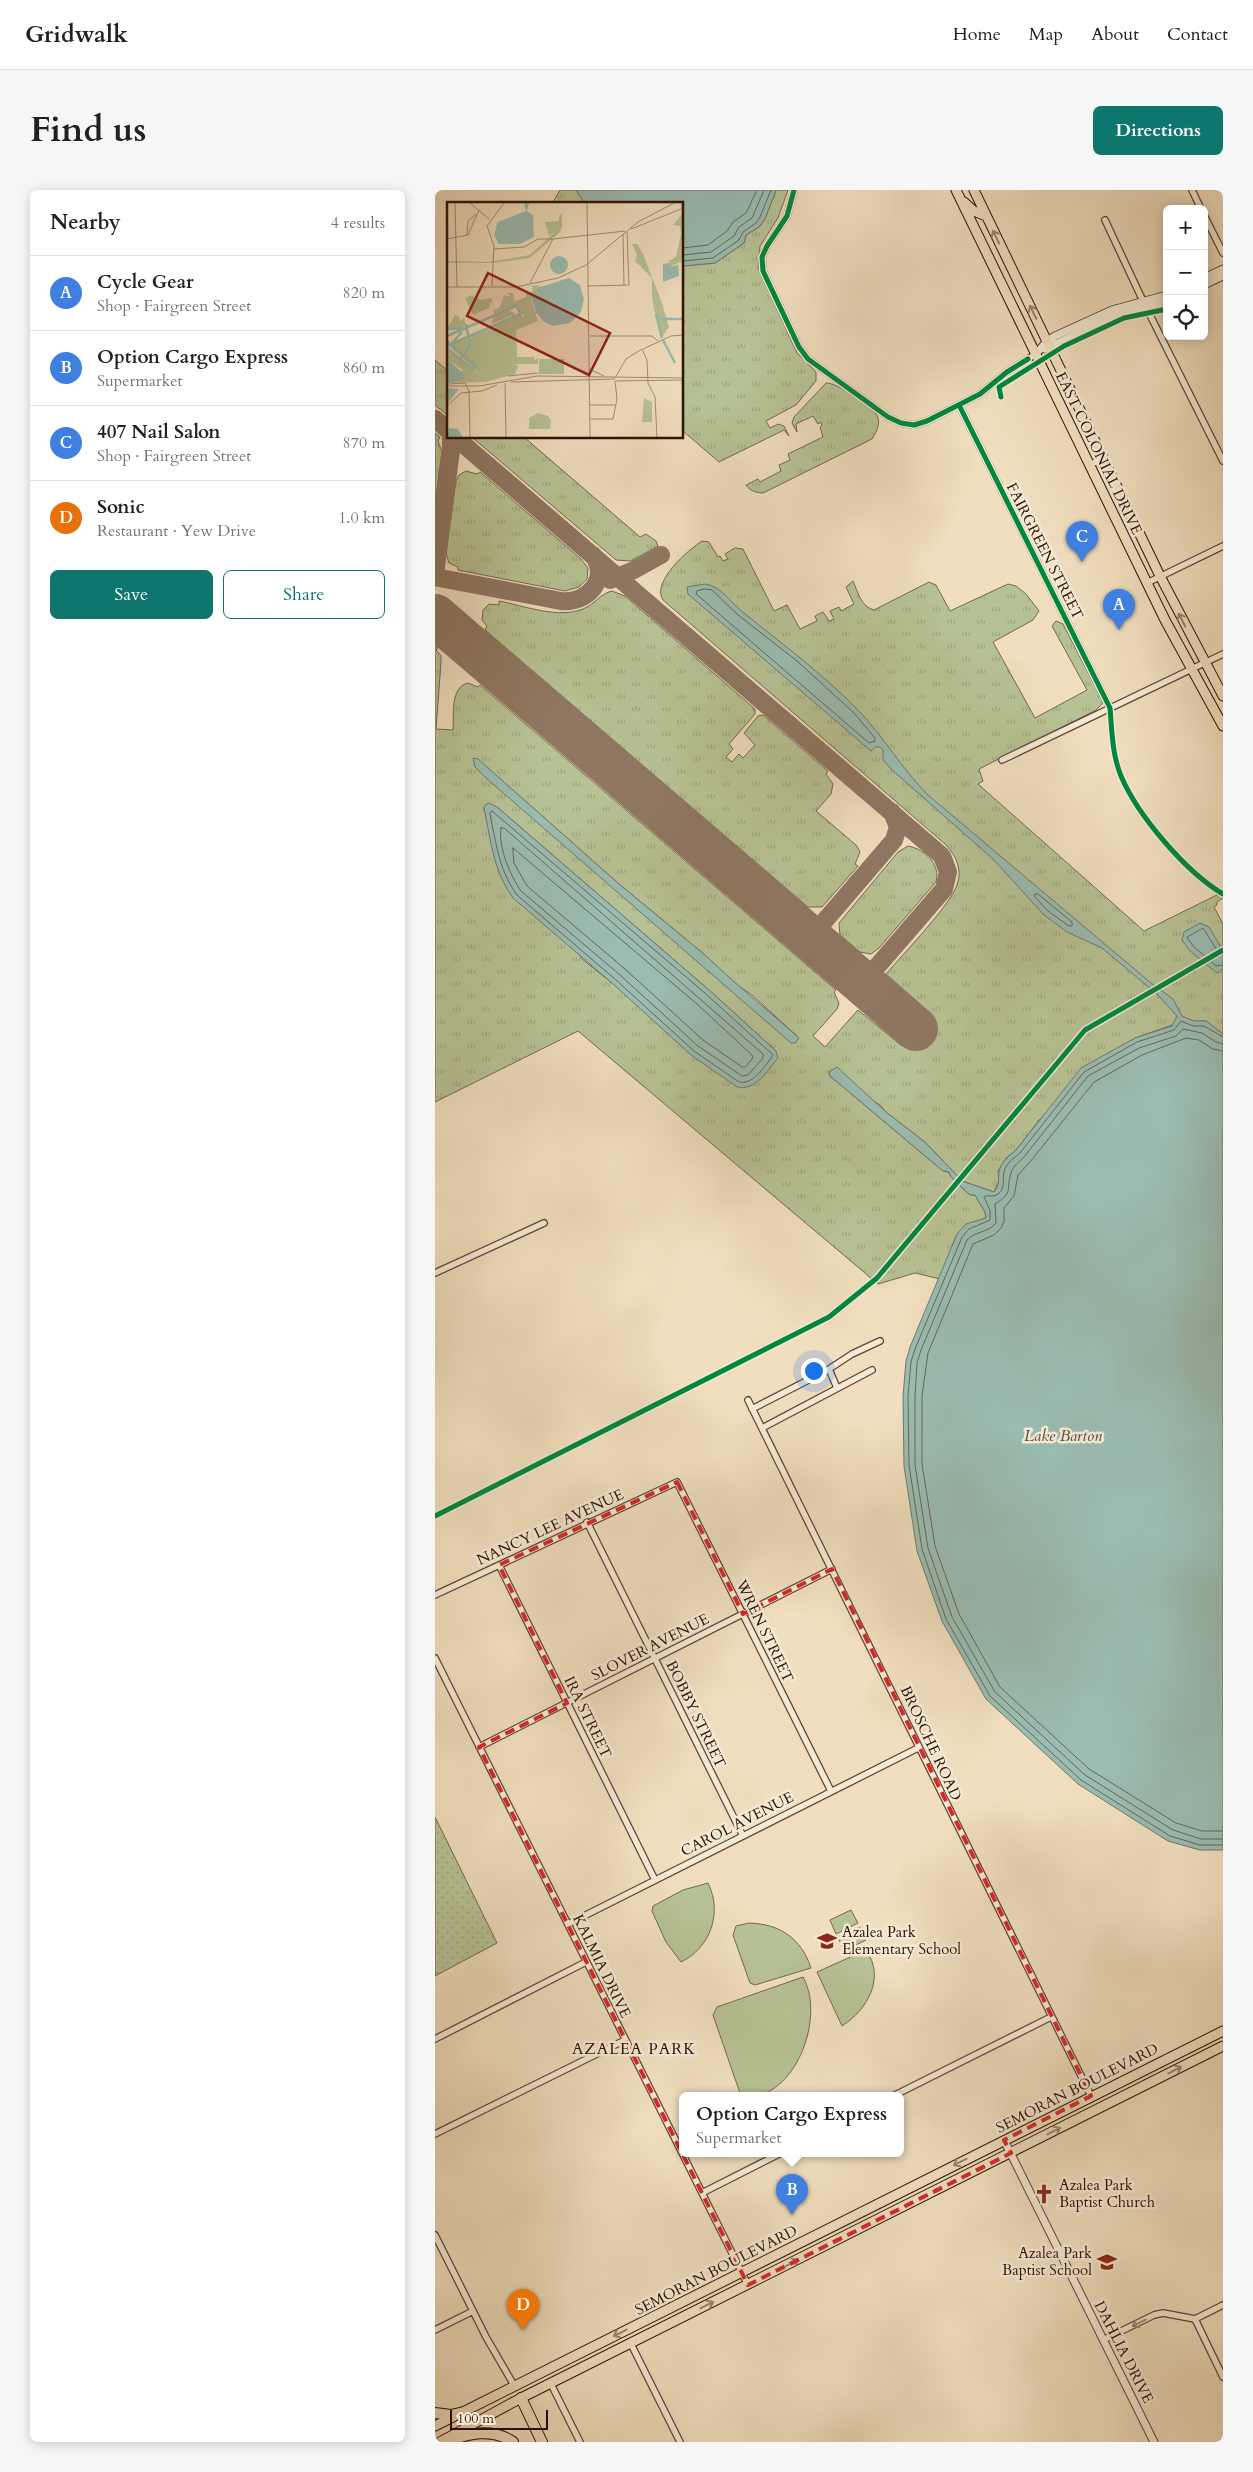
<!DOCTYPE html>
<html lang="en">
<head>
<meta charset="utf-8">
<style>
	body { margin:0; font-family:Cardo,serif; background:#f6f6f6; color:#202124 }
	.controls { position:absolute; right:15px; top:15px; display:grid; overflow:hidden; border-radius:8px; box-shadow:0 2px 12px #0003 }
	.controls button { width:45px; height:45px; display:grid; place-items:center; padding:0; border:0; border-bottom:1px solid #e0e0e0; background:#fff; color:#202124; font:25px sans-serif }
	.scale { position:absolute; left:15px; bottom:12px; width:98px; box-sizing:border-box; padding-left:5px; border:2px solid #2e1005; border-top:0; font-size:14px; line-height:18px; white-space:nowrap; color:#2e1005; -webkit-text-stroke:4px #f5ead5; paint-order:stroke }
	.you { position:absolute; left:378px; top:1180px; width:18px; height:18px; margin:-12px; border:4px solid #fff; border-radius:50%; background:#1a73e8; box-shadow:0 0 0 8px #1a73e833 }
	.badge { display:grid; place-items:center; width:32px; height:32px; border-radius:50%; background:#0f766e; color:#fff; font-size:16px; font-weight:700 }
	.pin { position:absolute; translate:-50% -41px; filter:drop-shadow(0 1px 2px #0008) }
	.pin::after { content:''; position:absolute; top:26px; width:18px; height:15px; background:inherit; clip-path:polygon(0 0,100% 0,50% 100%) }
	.popup { position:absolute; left:244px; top:1902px; width:225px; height:65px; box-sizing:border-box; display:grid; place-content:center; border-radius:8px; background:#fff; filter:drop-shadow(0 1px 4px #0005); font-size:16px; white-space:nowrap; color:#757577 }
	.popup b { font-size:19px; color:#202124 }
	.popup::after { content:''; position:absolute; left:50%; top:100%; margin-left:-10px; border:10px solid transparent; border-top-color:#fff }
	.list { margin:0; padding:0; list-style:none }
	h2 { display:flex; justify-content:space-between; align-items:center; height:65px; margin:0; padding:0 20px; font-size:21px }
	h2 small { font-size:16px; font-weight:400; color:#757577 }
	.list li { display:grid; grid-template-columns:32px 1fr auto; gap:15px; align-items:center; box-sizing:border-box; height:75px; padding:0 20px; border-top:1px solid #e0e0e0 }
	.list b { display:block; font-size:19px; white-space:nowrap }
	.list p { margin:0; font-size:16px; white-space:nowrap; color:#757577 }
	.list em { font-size:16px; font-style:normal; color:#757577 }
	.actions { display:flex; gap:10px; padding:15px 20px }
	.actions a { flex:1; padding:11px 0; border:1px solid #0f766e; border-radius:8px; text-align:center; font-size:18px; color:#0f766e }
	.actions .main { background:#0f766e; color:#fff }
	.icon { flex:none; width:28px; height:28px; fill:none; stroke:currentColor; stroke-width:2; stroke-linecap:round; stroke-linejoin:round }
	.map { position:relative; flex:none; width:788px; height:2252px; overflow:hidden; border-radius:8px }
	header { display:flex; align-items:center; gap:30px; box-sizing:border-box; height:70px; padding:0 25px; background:#fff; border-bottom:1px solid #e0e0e0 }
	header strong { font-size:24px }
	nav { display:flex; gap:28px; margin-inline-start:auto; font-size:18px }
	.intro { display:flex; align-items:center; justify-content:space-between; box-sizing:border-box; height:120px; padding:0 30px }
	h1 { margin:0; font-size:35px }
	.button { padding:12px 22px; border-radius:8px; background:#0f766e; color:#fff; font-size:18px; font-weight:700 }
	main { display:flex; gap:30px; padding:0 30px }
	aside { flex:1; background:#fff; border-radius:8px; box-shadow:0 2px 12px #0003 }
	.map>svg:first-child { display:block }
</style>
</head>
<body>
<header>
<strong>Gridwalk</strong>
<nav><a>Home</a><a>Map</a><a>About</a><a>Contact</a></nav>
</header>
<div class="intro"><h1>Find us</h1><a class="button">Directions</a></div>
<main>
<aside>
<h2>Nearby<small>4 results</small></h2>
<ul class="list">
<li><span class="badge" style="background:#3f7fe0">A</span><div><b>Cycle Gear</b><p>Shop · Fairgreen Street</p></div><em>820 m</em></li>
<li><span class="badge" style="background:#3f7fe0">B</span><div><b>Option Cargo Express</b><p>Supermarket</p></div><em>860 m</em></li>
<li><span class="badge" style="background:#3f7fe0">C</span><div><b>407 Nail Salon</b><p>Shop · Fairgreen Street</p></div><em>870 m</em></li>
<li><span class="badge" style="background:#e8710a">D</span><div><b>Sonic</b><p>Restaurant · Yew Drive</p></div><em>1.0 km</em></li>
</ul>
<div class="actions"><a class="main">Save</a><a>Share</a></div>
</aside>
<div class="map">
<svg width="788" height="2252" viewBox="0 0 788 2252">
	<defs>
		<pattern id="grass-tufts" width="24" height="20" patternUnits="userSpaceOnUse" patternTransform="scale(1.25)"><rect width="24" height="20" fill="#b7c294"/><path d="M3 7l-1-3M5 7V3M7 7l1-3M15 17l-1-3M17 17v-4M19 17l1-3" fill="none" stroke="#9ea67e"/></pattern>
		<pattern id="park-dots" width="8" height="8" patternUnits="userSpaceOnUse" patternTransform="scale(1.25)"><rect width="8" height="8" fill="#b7c294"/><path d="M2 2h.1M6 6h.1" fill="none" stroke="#9ea67e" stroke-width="1.8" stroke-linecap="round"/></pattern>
	</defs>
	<rect width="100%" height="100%" fill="#f0debe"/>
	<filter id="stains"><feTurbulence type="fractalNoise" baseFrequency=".004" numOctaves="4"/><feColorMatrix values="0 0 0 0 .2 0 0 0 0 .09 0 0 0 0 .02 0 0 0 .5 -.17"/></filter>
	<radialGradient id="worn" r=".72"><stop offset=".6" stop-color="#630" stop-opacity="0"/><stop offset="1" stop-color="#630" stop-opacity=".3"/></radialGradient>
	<path fill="url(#grass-tufts)" stroke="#72694c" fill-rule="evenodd" d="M125,0H141L150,14H117Z
		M341,0H353L343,28L325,56L323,78L362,163L381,182V191L361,215L331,231L335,238L343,234L349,236L354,246L349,240L284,272L248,241V76L280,73L309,53L311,45L324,37L330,29Z
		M0,170L14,182V226L0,215Z
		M391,193C401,192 440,217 443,228C445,236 440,244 437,249L328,303C322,303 315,301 311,295L323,289L325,292L346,281L344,275L355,270L353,264L388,247L385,237L387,236L386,232L383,234L378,226L361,234L362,242L357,233L359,227Z
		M0,243L5,247L3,251L7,262L0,313Z
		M38,248H90L205,347L211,344L221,351L223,356L196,371L181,370Z
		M31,281L42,284L45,282L146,369L153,378L152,389L144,397L130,401L23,380V377L14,373L11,363L21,291L24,285Z
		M267,351L274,352L283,367L285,366L288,371L293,369L290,364L300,358L308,359L339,421L352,415L365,439L382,431L380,426L388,422L394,431L399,429L395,421L404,417L406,421L419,414L411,397L418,391C423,402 426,417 439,420L494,392L501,395L515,421L573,394L581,396L591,404L604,421L598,430L558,452L600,528L652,500L617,436L621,431L628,434L667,510V514L661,520L544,579L548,591L543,594L709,741L788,702V708L782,712V715L779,717L788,734V844L771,831L746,832L700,848L605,929L581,960L571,968L563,981L564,991L559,1002L527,991L491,953L451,922L445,915L395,886L508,981L514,982L516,987L535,1005H540L550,1022L551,1028L522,1044L505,1089L480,1083L443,1094L143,841L0,912V456L3,458L1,460L6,466V472L1,539L18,540C19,525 15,497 33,493L43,497L45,495L401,800L399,802L404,813L402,819L378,846L390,857L423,820L467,856L495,823L451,784C467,765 518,713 523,692C527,678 520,664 510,654L228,410C216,392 253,360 267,351ZM40,577L55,580L184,694L270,765L299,793L317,805L364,848ZM62,617L274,800L341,861L177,793L147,769Z
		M177,401L190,406L320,519V524L294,554L298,559L291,567L297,572L304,564L308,568L320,555L309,543L323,526L328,525L393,581L391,584L398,594L396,604L381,621L421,655L425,662L420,674L423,676L387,717H373L50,440L52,436L47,430L48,420L54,414L64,415V411C90,416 123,429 148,419C159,415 166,403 177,401Z
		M473,656C490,659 506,675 501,692L444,758L436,764L425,762L405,745L404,733L463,662Z"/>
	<path fill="url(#park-dots)" stroke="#72694c" d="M0,1627L62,1753L0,1786Z"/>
	<path fill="#b7c294" stroke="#72694c" d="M273,1693C288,1723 275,1758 246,1772L231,1752L217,1721L218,1716L248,1700Z
		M416,1720L423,1733L401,1744L395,1730Z
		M314,1733C345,1734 366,1748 376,1778L320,1795L315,1793L298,1745L301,1736Z
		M425,1737L431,1750L409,1761L403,1747Z
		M431,1760C451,1788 432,1820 407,1836L382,1782Z
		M368,1787C389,1824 365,1896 322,1906C317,1907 311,1906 306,1906L278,1825L282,1817Z"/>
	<path fill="#9abcb1" stroke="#6f776c" d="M141,0H341L330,29L324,37L311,45L309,53L280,73L248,76V14H150Z
		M270,394C286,396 296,413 309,423C347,454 388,484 423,520C448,546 467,579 493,605L716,793L738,809L747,826L759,831H771L788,844V1660H765L733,1651L643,1594L551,1509L507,1431L482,1361L469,1276L468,1206L471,1171L475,1157L522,1044L531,1034L551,1028L550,1022L540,1005H535L516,987L514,982L508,981L395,886L394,882L402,877L451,922L491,953L527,991L559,1002C565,995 563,990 564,982C565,973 574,966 581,960L646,878L700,848L737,836L742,826L723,805L667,758L632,742L609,725L559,670L456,579L448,570V560L445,557H440L436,561L253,404L252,397Z
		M38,568L43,569L184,694L270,765C300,794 333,820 364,848L360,853H356L51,588L40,577Z
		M54,613L62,617L274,800L341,861L343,868C332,881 321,901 302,897L256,865L177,793L78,708C58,680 56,651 49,618L50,615Z
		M765,733L774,737L788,761V779L782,783L754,760L747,750L749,742Z"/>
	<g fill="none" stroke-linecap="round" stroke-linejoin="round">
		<path stroke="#64665b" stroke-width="1" d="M248,58L273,55L292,41L298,32L311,23L322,0
			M248,65L276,62L299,46L304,37L317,28L329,0
			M248,71L278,68L304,50L308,42L321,33L325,27L336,0
			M270,399L277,400L303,425L362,471L419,523L440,548V551L434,553L261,404L262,401Z
			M57,621L271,804L337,864V867C329,877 318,895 304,892L259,861L181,790L82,705C64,680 61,653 55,624Z
			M66,638H69L328,864V868L313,885L307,886L263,856L185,785L86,701C75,685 63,657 66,638Z
			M78,658L262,814L317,865L318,868L310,877H307L268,850L190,779L92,696L79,673Z
			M600,704H603L637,732V736H634L613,721L600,707Z
			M788,762L782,760L768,738L752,747L758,756L781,776L788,775
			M788,847L769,836H758L746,831L739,840L702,852L649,882L585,963C579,968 571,973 569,982C567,989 571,998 563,1004C558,1008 553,1004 549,1007L555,1020V1030L534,1039L527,1047L480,1159L476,1172L473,1206L474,1275L487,1359L511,1429L555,1506L646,1590L735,1646L765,1655H788
			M788,854L781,852L767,843L748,839L741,846L704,858L653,886L589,967C584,972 578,976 576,983C570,1000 580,1001 560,1014L561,1033C553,1043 540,1041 532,1050L486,1160L482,1173L480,1206V1275L493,1358L517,1427L560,1502L650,1585L738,1640L766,1649H788
			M788,861L778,859L764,850L751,848L707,865L659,892L595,972L583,985L579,1006L569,1018V1031L566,1038L559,1045L538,1054L493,1163L487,1206V1274L500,1356L524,1424L565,1497L654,1579L741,1633L767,1641H788"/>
		<path stroke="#8f7762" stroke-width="18" d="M0,229L14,241
			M21,248L507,666L513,682L509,699L427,794
			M0,384L16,260V248
			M0,387L126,411C152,414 175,389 158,365
			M175,390L199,380L226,365
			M0,417L16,440
			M375,748L459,650L463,637L457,622"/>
		<path stroke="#8f7762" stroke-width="44" d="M0,426L481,839"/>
		<defs>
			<path id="minor" d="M359,0L352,26L332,56L327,67L328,81L364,157L373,169L453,227L466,233L479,235L492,231L545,204L572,182L601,164
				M757,0L766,19
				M769,25L788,63
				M670,30L708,111L788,271
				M524,215L675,518
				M655,275L668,268
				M712,393L788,356
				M567,570L788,464
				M0,1083L109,1033
				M394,1179L402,1198
				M313,1210L656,1906
				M317,1219L391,1181L417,1164L445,1151
				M327,1238L437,1180
				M152,1332L308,1646
				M64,1375L220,1690
				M0,1405L242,1292L396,1601
				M0,1468L313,2095
				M44,1557L397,1379
				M133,1734L483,1558
				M0,1849L151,1772
				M458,1906L616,1827
				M0,1944L190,1850
				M267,2003L344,1964
				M0,2045L51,2147L80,2197
				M760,2129L788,2187
				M0,2140L38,2121
				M668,2150L719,2125L728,2123L760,2129L788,2115
				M196,2154L245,2252
				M116,2194L145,2252"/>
			<path id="tertiary" d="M769,88L788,79
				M769,95L788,86
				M610,159L688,122L732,112
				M601,164L612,151L620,146L677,120L732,105
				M569,1950L719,2252"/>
			<path id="primary" d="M0,2236L788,1841
				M5,2252L86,2208L788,1856"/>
			<path id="trunk" d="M521,0L730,430L788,536
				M539,0L725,386L788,506
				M529,12L539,21L551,26"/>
			<path id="motorway" d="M86,2208L107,2252
				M0,2223L16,2225L29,2222
				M10,2252C32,2244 57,2237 78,2252"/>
		</defs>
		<use href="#minor" stroke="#5e4433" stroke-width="8"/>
		<use href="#tertiary" stroke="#5e4433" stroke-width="9"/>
		<use href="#primary" stroke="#2e1005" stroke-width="11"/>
		<use href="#trunk" stroke="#2e1005" stroke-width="11"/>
		<use href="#motorway" stroke="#2e1005" stroke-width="12"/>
		<use href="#minor" stroke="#f5ead5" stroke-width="5.5"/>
		<use href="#tertiary" stroke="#f5ead5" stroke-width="7"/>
		<use href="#primary" stroke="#f0debe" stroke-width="9"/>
		<use href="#trunk" stroke="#f0debe" stroke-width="9"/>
		<use href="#motorway" stroke="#f0debe" stroke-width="10"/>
		<defs>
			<path id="cycleway" d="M359,0L352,26L332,56L327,67L328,81L364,157L373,169L453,227L466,233L479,235L492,231L545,204L572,182L593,169
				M566,207L564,197L629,156L689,128L732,119
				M524,215L675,518C677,541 677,564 686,586C703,626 751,682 788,704
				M0,1326L394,1127L442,1088L650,840L788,760"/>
		</defs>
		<use href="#cycleway" stroke="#f5ead5" stroke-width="8"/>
		<use href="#cycleway" stroke="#00873e" stroke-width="5"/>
	</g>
	<defs><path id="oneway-shaft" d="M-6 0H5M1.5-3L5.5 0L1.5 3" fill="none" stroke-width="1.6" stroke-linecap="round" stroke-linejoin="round" transform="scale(1.25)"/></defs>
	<g stroke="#99816b">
		<use href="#oneway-shaft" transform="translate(561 47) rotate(-116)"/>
		<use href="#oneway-shaft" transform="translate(598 122) rotate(-116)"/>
		<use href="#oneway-shaft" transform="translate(747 430) rotate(-117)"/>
		<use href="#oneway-shaft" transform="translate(740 1880) rotate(-27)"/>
		<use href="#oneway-shaft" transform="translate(619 1941) rotate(-27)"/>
		<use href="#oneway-shaft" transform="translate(525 1972) rotate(153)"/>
		<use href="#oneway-shaft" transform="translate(357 2073) rotate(-27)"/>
		<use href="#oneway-shaft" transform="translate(272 2115) rotate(-27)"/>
		<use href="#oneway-shaft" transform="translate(185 2143) rotate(153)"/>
	</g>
	<use stroke="#9b8877" href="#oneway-shaft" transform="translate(704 2133) rotate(154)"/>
	<path fill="none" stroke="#d62828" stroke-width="4" stroke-dasharray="10 6" stroke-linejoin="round" d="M242,1292L308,1424L397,1379L656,1906L569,1950L576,1963L313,2095L44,1557L132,1513L64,1375Z"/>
	<defs>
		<symbol id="school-bare" viewBox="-9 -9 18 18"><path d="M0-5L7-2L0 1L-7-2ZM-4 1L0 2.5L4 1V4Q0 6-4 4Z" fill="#8f2418" stroke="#f5ead5" stroke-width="2.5" paint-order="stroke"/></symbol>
		<symbol id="church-bare" viewBox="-9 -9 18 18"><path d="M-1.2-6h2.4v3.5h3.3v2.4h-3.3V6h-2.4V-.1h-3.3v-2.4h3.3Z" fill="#8f2418" stroke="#f5ead5" stroke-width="2.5" paint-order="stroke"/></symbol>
	</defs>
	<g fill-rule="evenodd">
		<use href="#school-bare" x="378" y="1737" width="28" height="28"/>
		<use href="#church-bare" x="595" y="1990" width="28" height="28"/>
		<use href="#school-bare" x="658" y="2058" width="28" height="28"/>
	</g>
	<g text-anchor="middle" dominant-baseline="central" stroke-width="5" stroke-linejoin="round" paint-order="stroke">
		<g font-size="15" fill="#2e1005" stroke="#f5ead5">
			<text transform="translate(664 263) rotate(64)">EAST COLONIAL DRIVE</text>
			<text transform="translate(610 361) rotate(63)">FAIRGREEN STREET</text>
			<text transform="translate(115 1337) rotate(-25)">NANCY LEE AVENUE</text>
			<text transform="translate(330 1441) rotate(64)">WREN STREET</text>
			<text transform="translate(215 1457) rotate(-27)">SLOVER AVENUE</text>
			<text transform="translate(261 1524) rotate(64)">BOBBY STREET</text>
			<text transform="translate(153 1527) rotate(64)">IRA STREET</text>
			<text transform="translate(496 1553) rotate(65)">BROSCHE ROAD</text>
			<text transform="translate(302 1634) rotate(-27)">CAROL AVENUE</text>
			<text transform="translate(167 1776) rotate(64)">KALMIA DRIVE</text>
			<text transform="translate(642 1898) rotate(-27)">SEMORAN BOULEVARD</text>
			<text transform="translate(281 2080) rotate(-27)">SEMORAN BOULEVARD</text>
			<text transform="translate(689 2162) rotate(63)">DAHLIA DRIVE</text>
		</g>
		<g font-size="15" fill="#2e1005" stroke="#f5ead5" text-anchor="start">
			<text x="407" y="1742">Azalea Park<tspan x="407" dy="17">Elementary School</tspan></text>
			<text x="624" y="1995">Azalea Park<tspan x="624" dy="17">Baptist Church</tspan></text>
			<text x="657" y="2063" text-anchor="end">Azalea Park<tspan x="657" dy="17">Baptist School</tspan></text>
		</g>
		<g font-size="16" font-style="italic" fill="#544c41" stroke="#f5ead5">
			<text x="628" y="1246">Lake Barton</text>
		</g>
		<g font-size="16" letter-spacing="1" fill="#2e1005" stroke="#f5ead5">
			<text x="199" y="1859">AZALEA PARK</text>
		</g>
	</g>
	<g transform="translate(12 12)">
		<rect width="236" height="236" fill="#f0debe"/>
		<path d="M92,83L90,84L95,85L84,98L91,119L69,128L70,155H87L88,159L91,155V162H68L71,164L68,172L38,180L1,181L16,168L0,157V148L33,173L2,144L20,137L22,139L24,135L45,126L49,128L48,124L74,113L76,115L78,109L74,110L70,103L48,112L46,109L53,105L57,93L64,95L60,91H66L67,100L79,95V86L80,90H85L86,85L83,84ZM25,93L33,98L45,96V104L43,99L42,106L26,113L18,96ZM62,108L69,112L44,122L47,114ZM8,113L13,115L12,119L17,116L19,124L0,127Z" fill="#b7c294"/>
		<path d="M235,12V59L222,65V59L229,55L234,32L233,24L226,23ZM113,19L109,29L102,34L98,20ZM185,42H190L196,52L215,101L222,125L216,134L212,130L205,96V76L188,59L190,53ZM197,196L205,200V220H195Z" fill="#b7c294"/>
		<path d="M113,12H115V24L113,30L83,56L45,61H0V59L42,60L83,53L109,29ZM92,157H117V172H92ZM91,211L101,214L104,219L103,227H94V236V227H82V216Z" fill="#b7c294"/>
		<path d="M77,1H82L80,9L86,13L87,35L73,42H52L47,33L51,20L79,9ZM103 63a9 9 0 1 1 18 0a9 9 0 1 1-18 0ZM222,61V65L231,63L232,74L216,80V62ZM122,76L133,83L137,97L134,110L123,121L106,124L96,119L90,111L78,116L89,110L84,95L48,111L85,95L93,85ZM0,157L18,173L16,178L1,181V186L12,187L0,202ZM2,226L11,227L16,236H0Z" fill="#9abcb1"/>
		<path fill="none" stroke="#9abcb1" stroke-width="2.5" d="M209,112L215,136M213,117H237M0,127L17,126M0,134L69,104L74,112M216,138L228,161M0,139L29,164L25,167M4,142L14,131L11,126M0,144L78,110M0,146L27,169M13,158L23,143L19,122M236,179L237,221"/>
		<path fill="none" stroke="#a28c74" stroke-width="1" d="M8,1L10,85M23,1L42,17M140,1L143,236M235,1L237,83M184,27L234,7M176,32L177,83M20,33L21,19L29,12M0,37L21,33L32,8M47,47L77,45L91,37H105M83,81L106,37L178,29M45,84L47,44L40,24L57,1M141,84L182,83L180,30M0,85H69L111,76L139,63L191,20L227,1M143,134H205L211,139M195,147L200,158L201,181L208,195L210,236M196,147L224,134L237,133M142,167L157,174M61,174L91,171M168,176L179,157L195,147M64,180L168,177M58,181L59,236M2,182L18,181L22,189M0,184H32L90,174L237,176M22,189L23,236M142,203H168M0,204L14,191L35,189L50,183M143,217H166L170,197L168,179L237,178"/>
		<path fill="#8f2418" fill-opacity="0.15" stroke="#8f2418" stroke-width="2.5" d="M41,71L163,131L142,173L20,114Z"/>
		<rect width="236" height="236" fill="none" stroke="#2e1005" stroke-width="2.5"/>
	</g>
	<rect width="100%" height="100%" filter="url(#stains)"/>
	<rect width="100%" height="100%" fill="url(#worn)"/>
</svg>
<div class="controls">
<button>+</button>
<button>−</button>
<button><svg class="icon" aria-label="locate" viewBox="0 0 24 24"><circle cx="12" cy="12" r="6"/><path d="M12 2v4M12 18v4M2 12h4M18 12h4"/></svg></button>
</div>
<div class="scale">100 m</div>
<div class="you"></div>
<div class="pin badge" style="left:684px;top:440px;background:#3f7fe0">A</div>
<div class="pin badge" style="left:357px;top:2025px;background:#3f7fe0">B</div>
<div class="popup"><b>Option Cargo Express</b>Supermarket</div>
<div class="pin badge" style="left:647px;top:372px;background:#3f7fe0">C</div>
<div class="pin badge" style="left:88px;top:2140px;background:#e8710a">D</div>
</div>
</main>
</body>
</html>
